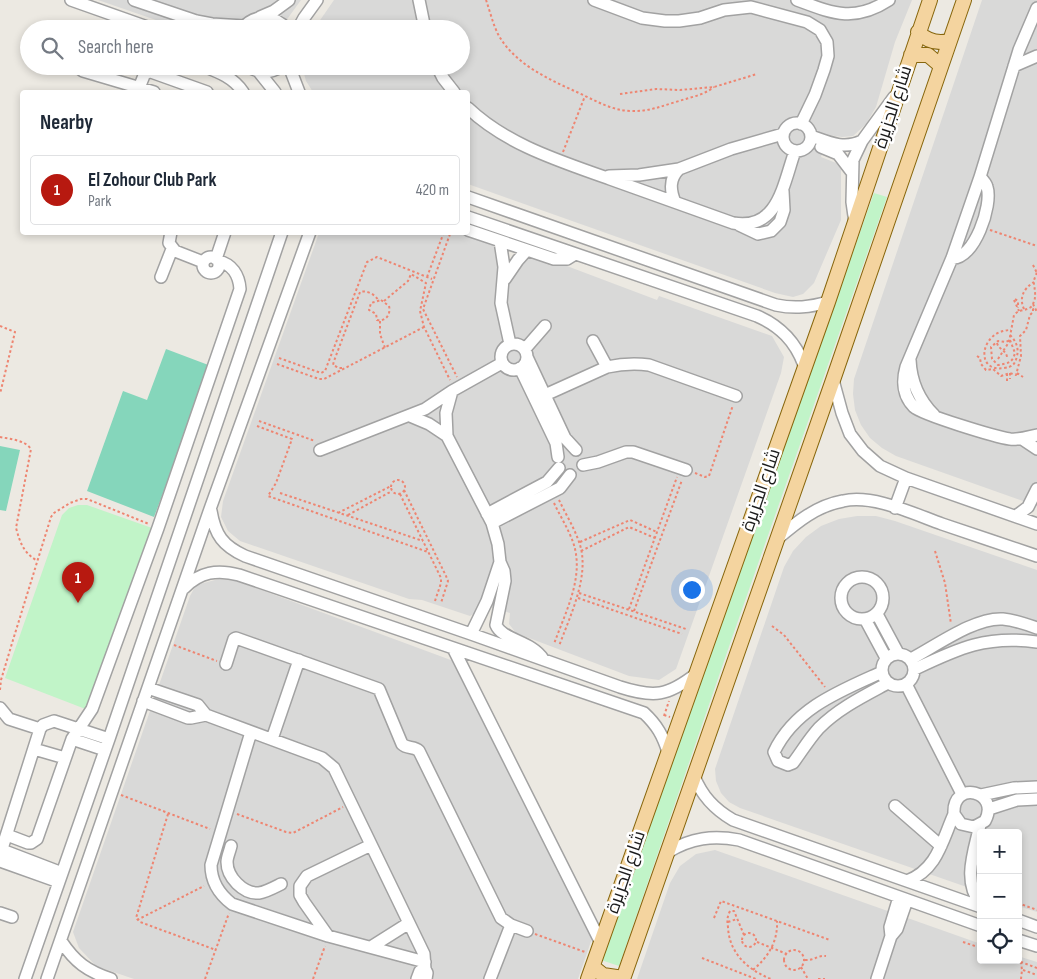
<!DOCTYPE html>
<html lang="en">
<head>
<meta charset="utf-8">
<style>
	body { margin:0; font-family:"Sofia Sans Condensed",Cairo,sans-serif; background:#f2f2f3; color:#1f2937 }
	.controls { position:absolute; right:15px; bottom:15px; display:grid; overflow:hidden; border-radius:5px; box-shadow:0 2px 8px #0003 }
	.controls button { width:45px; height:45px; display:grid; place-items:center; padding:0; border:0; border-bottom:1px solid #e0e1e3; background:#fff; color:#1f2937; font:25px sans-serif }
	.you { position:absolute; left:691px; top:589px; width:18px; height:18px; margin:-12px; border:4px solid #fff; border-radius:50%; background:#1a73e8; box-shadow:0 0 0 8px #1a73e833 }
	.badge { display:grid; place-items:center; width:32px; height:32px; border-radius:50%; background:#b71910; color:#fff; font-size:16px; font-weight:700 }
	.pin { position:absolute; translate:-50% -41px; filter:drop-shadow(0 1px 2px #0008) }
	.pin::after { content:''; position:absolute; top:26px; width:18px; height:15px; background:inherit; clip-path:polygon(0 0,100% 0,50% 100%) }
	.list { margin:0; padding:0; list-style:none }
	h2 { display:flex; justify-content:space-between; align-items:center; height:65px; margin:0; padding:0 20px; font-size:21px }
	h2 small { font-size:16px; font-weight:400; color:#747a83 }
	.list li { display:grid; grid-template-columns:32px 1fr auto; gap:15px; align-items:center; box-sizing:border-box; height:70px; margin:0 10px 10px; padding:0 10px; border:1px solid #e0e1e3; border-radius:5px }
	.list b { display:block; font-size:19px; white-space:nowrap }
	.list p { margin:0; font-size:16px; white-space:nowrap; color:#747a83 }
	.list em { font-size:16px; font-style:normal; color:#747a83 }
	.icon { flex:none; width:28px; height:28px; fill:none; stroke:currentColor; stroke-width:2; stroke-linecap:round; stroke-linejoin:round }
	.map { position:relative; flex:none; width:1037px; height:979px; overflow:hidden }
	.search { position:absolute; background:#fff; box-shadow:0 2px 8px #0003; left:20px; top:20px; width:450px; height:55px; display:flex; align-items:center; gap:12px; box-sizing:border-box; padding:0 18px; border-radius:28px; color:#747a83; font-size:19px }
	.panel { position:absolute; background:#fff; box-shadow:0 2px 8px #0003; left:20px; top:90px; width:450px; height:145px; border-radius:5px }
	.map>svg:first-child { display:block }
</style>
</head>
<body>
<div class="map">
<svg width="1037" height="979" viewBox="0 0 1037 979">
	<rect width="100%" height="100%" fill="#ece9e2"/>
	<path fill="#d9d9d8" d="M98,0H301L280,29H182Z
		M334,0H912L895,42L876,107L866,124L853,136L842,137L828,135L821,157L836,163L841,169V220L814,283L803,294L793,297L775,293L468,184V92H313L306,81L302,66H461V29H314Z
		M982,0H1037V506L896,456L882,448L870,438L861,425L855,410L853,394L854,379Z
		M319,233H465L491,242L497,250L498,256L520,264L525,259L533,257L551,260L657,300L659,296L772,336L784,357L781,373L676,669L659,680L629,676L516,633L509,624L510,613L484,605L479,611L470,616L422,600L409,599L240,541L228,531L221,517L223,501Z
		M857,516H876L895,521L1037,570V912L1018,906V833H981V892L740,808L729,802L721,793L716,781L715,769L784,567L793,551L806,537L821,526L839,519Z
		M219,579L237,581L467,666L597,924L578,979H134L96,966L79,948L73,932L190,596L196,585Z
		M715,850L981,944V960H1018V956L1037,962V979H637L670,883L680,866L696,854Z"/>
	<path fill="#c1f4c8" d="M874,193L887,197L733,635L619,966L601,960Z
		M78,505H87L152,528L88,710L5,678L62,515L69,508Z"/>
	<path fill="#85d6bb" d="M166,349L211,366L154,517L87,491L123,391L147,400Z
		M0,446L20,450L6,511L0,510Z"/>
	<g fill="none" stroke-linecap="round" stroke-linejoin="round">
		<defs>
			<path id="minor" d="M71,0L153,29
				M134,0L196,21L212,24L244,26
				M419,0L425,29
				M594,0L642,18L665,21H679L700,18L724,10L751,7L807,22L820,30L827,42L828,56L824,70L815,95L801,124
				M797,0C832,13 854,23 889,0
				M1037,8L1019,50L980,177L952,258L906,367C902,381 903,396 914,407C923,415 996,437 1010,439C1020,440 1028,437 1037,435
				M260,17L274,11L289,0
				M242,29C255,13 274,15 287,29
				M298,29L304,18L317,0
				M76,66L83,71L154,92
				M203,66C219,72 234,78 243,92
				M248,66C259,74 271,73 282,66
				M289,66L299,92
				M437,66L443,78L454,92
				M1014,66L1037,56
				M259,72L275,92
				M139,88L145,73L151,72L207,92
				M468,108C507,145 560,161 610,179C651,194 692,208 733,223C778,231 783,185 795,151
				M783 137a14 14 0 1 1 28 0a14 14 0 1 1-28 0Z
				M811,136C828,142 844,150 862,141
				M821,147L838,154L851,171
				M609,176L639,175L679,169L731,149L783,134
				M468,197L776,305C795,309 810,307 828,302
				M675,202C670,190 669,179 679,169
				M468,217L757,316C780,326 795,341 804,365
				M855,223L852,202L853,160L862,141L894,97
				M739,225L758,234L771,231L780,222L784,210L783,191
				M468,230L554,259H567L575,254
				M171,232L169,243L175,251L203,262
				M500,241L504,267L501,303L510,344
				M203 265a8 8 0 1 1 16 0a8 8 0 1 1-16 0Z
				M952,258C974,260 993,205 987,187C986,183 983,180 980,177
				M216,259L225,232
				M161,277L172,249
				M505,279L518,260L527,250
				M593,341L607,367
				M501 357a13 13 0 1 1 26 0a13 13 0 1 1-26 0Z
				M525,349L545,326
				M527,357L565,438L576,450
				M910,360C911,382 919,400 934,415
				M520,368L556,443L558,457
				M833,380L842,413L850,434L863,451L880,466L906,478L1037,524
				M452,391L446,413L447,436L492,523L498,544L500,562L504,571L505,581L496,625C502,640 532,641 543,659
				M545,395L607,367C621,364 634,363 649,365L736,396
				M410,416L429,424L447,436
				M1022,439L1037,449
				M320,450L425,409L452,391L502,363
				M583,465L598,462L626,452H633L686,470
				M895,508L906,478
				M211,511C215,535 223,546 245,556L471,634L620,687C654,698 668,696 696,674
				M487,514L547,482L559,468
				M1016,516L1028,507L1037,489
				M492,523L560,488L570,475
				M777,539C797,522 816,506 843,501C873,494 914,514 942,524C974,535 1005,545 1037,556
				M841 598a21 21 0 1 1 42 0a21 21 0 1 1-42 0Z
				M184,588C200,572 217,569 239,575L644,713C657,725 663,736 668,752
				M877,614L898,653
				M865,619L886,658
				M471,634L487,601L500,562
				M453,648L601,943
				M882 670a16 16 0 1 1 32 0a16 16 0 1 1-32 0Z
				M911,659C936,646 975,617 1003,619C1015,620 1026,624 1037,628
				M226,664L234,639L236,638L379,689L402,744C407,749 414,746 419,751L501,918L511,925L527,931
				M915,669C959,648 987,635 1037,642
				M882,672C840,691 795,708 774,752L778,761L788,765L793,763C802,751 809,739 819,728C839,708 864,696 888,683
				M906,684L962,794
				M148,688L198,705L206,715L322,758L334,768L424,954L425,969
				M143,701L188,718H191L206,715
				M0,708L9,719L40,729
				M251,732L211,865C211,882 219,894 232,904L328,936L425,962
				M72,739L105,750
				M272,739L299,660
				M34,749L65,758
				M694,776C702,796 714,809 733,820L981,907
				M981,795L1014,788L1037,787
				M895,806L941,846
				M989,809L1017,800L1037,799
				M980,825C974,852 962,881 981,905
				M7,835L28,843H31L37,839L72,739L92,709L158,528L240,289C239,275 232,264 218,261
				M231,846C230,851 227,857 227,862C227,877 243,894 259,893C266,892 275,887 281,884
				M2,850L62,873
				M668,852C691,838 713,835 739,840L981,926
				M0,855L40,729L43,725L54,721L109,739
				M0,861L59,882
				M907,881C937,870 942,841 954,814C952,779 1001,791 985,821L974,827L961,824L954,814
				M0,913L12,917
				M1018,920L1037,927
				M892,935L897,929L907,900
				M328,936L304,902L300,895V886L307,876L371,845
				M1018,940L1037,946
				M61,941C75,962 87,971 111,979
				M371,947L409,923
				M25,979L109,739L282,232
				M47,979L210,509L310,232
				M417,979L420,971L425,969L427,973L426,979
				M490,979L511,925
				M877,979L891,936L890,927L899,897"/>
			<path id="major" d="M918,32C927,41 937,44 949,41
				M911,55H928L941,66
				M593,967L603,975L623,978
				M588,979L828,302L930,0
				M623,979L833,380L964,0"/>
		</defs>
		<use href="#minor" stroke="#a2a2a2" stroke-width="14"/>
		<use href="#major" stroke="#87660c" stroke-width="16"/>
		<path stroke="#ee8571" stroke-width="2" stroke-dasharray="2.5 2.5" stroke-linecap="butt" d="M486,0C490,11 493,25 499,36C516,65 550,80 579,93C596,101 611,110 630,111C648,112 662,106 679,101C691,97 704,95 714,87
			M620,94L656,89L680,90L714,87L757,74
			M563,152L585,96
			M990,230L1037,246
			M450,234L423,309L457,377
			M1033,265L1037,273
			M427,277L444,232
			M1015,299L1018,301V308
			M381,300L389,306C391,314 386,322 377,320L376,314L369,310L371,303Z
			M1014,300L1019,311
			M384,301L408,281L411,274L426,283L420,311L424,327L450,380
			M1033,304L1037,312
			M1024,309C1019,298 1023,289 1034,282
			M380,321V334L385,348
			M0,326L15,332L0,394
			M1010,335C1016,341 1019,348 1017,356C1015,365 1012,367 1004,368C974,373 980,330 1011,330
			M1010,340L1015,353C1012,364 1007,363 998,365L992,359L991,347L998,341L1006,342Z
			M997,343C999,350 1006,350 1007,357
			M977,356L980,358L981,364L986,370L993,369L1001,376L1010,373L1016,375L1021,356L1020,336L1026,330L1030,315L1033,312V309L1030,308
			M279,358L321,373L325,371L367,262L377,257L432,279
			M998,359L1009,342L1014,315C1019,309 1026,311 1031,307C1037,299 1035,292 1034,284C1033,280 1036,276 1037,272
			M277,364L319,379H324L424,327
			M342,368H339L333,365L334,361L360,292C366,290 375,294 378,300
			M1010,373V379
			M1017,373L1023,377
			M1007,381V374
			M259,421L315,441
			M257,426L292,439L276,483L268,496L428,552
			M0,437C10,439 25,440 31,449L16,528C20,542 23,552 36,560
			M695,473L705,477L709,476L733,405
			M391 487a7 7 0 1 1 14 0a7 7 0 1 1-14 0Z
			M404,490L446,576L448,581L441,603
			M280,493L423,541
			M400,494L441,578V583L435,601
			M559,500C565,513 574,527 579,542C591,574 570,616 559,646
			M554,503C559,514 566,525 571,537C587,573 566,610 554,644
			M338,513L391,486
			M348,515L392,491
			M580,542L630,520L657,532
			M581,551L629,527L655,538
			M935,551L945,583L951,624
			M579,593L686,629
			M578,598L682,634
			M629,609L677,477
			M634,611L682,480
			M772,626L784,635L825,687
			M174,645L217,661
			M0,690L1,680L13,640L51,517L54,513L70,503L81,499H87L149,524
			M664,715L670,717
			M664,716L669,701
			M121,795L210,829
			M168,814L136,918L140,922L216,950
			M237,814L286,832L293,833L343,807
			M1018,903L1037,910
			M714,918L721,901L830,940
			M137,920L204,886
			M728,922L737,919
			M742 940a7 7 0 1 1 14 0a7 7 0 1 1-14 0Z
			M535,934L585,952
			M744,935L734,911H730C727,917 727,921 728,927C729,953 748,970 771,979
			M757,942L787,954
			M963,942L981,948
			M784 960a10 10 0 1 1 20 0a10 10 0 1 1-20 0Z
			M702,958L756,979
			M805,960C813,961 818,955 826,956
			M1016,960L1037,968
			M801,967L808,979
			M753,970C768,957 778,942 777,921
			M1023,970L1037,975
			M205,979L229,913
			M313,979L325,946
			M818,979H825
			M1021,979L1022,970L1021,962"/>
		<use href="#minor" stroke="#fff" stroke-width="11"/>
		<use href="#major" stroke="#f4d49f" stroke-width="14"/>
	</g>
	<g text-anchor="middle" dominant-baseline="central" stroke-width="5" stroke-linejoin="round" paint-order="stroke">
		<g font-size="18" fill="#1b1b1b" stroke="#fff">
			<text transform="translate(893 107) rotate(-72)">شارع الجزيرة</text>
			<text transform="translate(761 490) rotate(-71)">شارع الجزيرة</text>
			<text transform="translate(626 872) rotate(-71)">شارع الجزيرة</text>
		</g>
	</g>
</svg>
<div class="controls">
<button>+</button>
<button>−</button>
<button><svg class="icon" aria-label="locate" viewBox="0 0 24 24"><circle cx="12" cy="12" r="6"/><path d="M12 2v4M12 18v4M2 12h4M18 12h4"/></svg></button>
</div>
<div class="you"></div>
<div class="pin badge" style="left:78px;top:603px">1</div>
<div class="search"><svg class="icon" aria-label="search" viewBox="0 0 24 24"><circle cx="10" cy="10" r="6"/><path d="M15 15l6 6"/></svg>Search here</div>
<section class="panel">
<h2>Nearby<small></small></h2>
<ul class="list">
<li><span class="badge">1</span><div><b>El Zohour Club Park</b><p>Park</p></div><em>420 m</em></li>
</ul>
</section>
</div>
</body>
</html>
